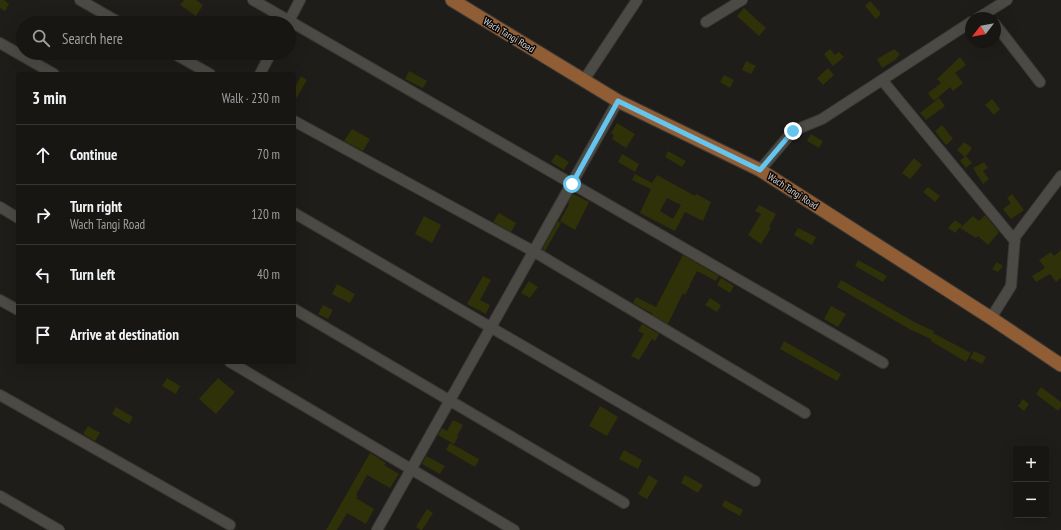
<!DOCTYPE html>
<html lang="en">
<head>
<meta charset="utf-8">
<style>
	body { margin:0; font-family:"PT Sans Narrow",sans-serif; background:#201f1c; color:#f1f3f6 }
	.controls { position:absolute; right:12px; bottom:12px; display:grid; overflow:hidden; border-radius:4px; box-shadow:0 4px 16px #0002 }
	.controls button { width:36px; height:36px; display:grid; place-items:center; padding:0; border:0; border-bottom:1px solid #363533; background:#171613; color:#f1f3f6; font:20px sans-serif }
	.compass { position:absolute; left:965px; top:12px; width:36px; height:36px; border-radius:50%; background:#171613; box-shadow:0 4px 16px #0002; rotate:239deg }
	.stop { position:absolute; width:12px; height:12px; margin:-9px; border:3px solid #65c5ee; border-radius:50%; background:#fff }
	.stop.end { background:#65c5ee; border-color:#fff; box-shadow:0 1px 4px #0008 }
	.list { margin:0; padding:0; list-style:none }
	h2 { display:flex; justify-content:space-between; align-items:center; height:52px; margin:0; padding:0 16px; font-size:17px }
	h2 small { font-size:13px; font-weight:400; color:#9e9fa0 }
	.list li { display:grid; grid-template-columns:26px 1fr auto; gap:12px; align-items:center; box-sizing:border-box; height:60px; padding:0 16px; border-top:1px solid #363533 }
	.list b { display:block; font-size:15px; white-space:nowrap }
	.list p { margin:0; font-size:13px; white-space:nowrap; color:#9e9fa0 }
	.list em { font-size:13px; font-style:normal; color:#9e9fa0 }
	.icon { flex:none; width:22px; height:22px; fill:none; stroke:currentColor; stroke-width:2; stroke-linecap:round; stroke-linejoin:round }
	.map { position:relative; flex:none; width:1061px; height:530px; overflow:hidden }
	.search { position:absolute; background:#171613; box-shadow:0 4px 16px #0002; left:16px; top:16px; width:280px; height:44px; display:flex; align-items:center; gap:10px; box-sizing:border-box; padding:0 14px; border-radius:22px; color:#9e9fa0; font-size:15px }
	.panel { position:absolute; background:#171613; box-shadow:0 4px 16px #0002; left:16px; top:72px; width:280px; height:292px; border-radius:4px }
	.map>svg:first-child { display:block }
</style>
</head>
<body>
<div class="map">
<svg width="1061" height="530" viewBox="0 0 1061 530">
	<rect width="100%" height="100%" fill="#1f1d19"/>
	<path fill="#2f3108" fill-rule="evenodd" d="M0,0H4L9,4L5,11L0,8Z
		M184,0H196L203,5L196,16L180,5Z
		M870,1L880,12V15L876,19L865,6Z
		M744,8L766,28L759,36L737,16Z
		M830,49L835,55L839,52L844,57L833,66L824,54Z
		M894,49L900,54L895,60L882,68L877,59Z
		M960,57L966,65L955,73L963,83L953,91L950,87L934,101L928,93L941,83L937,79Z
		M746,61L756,66L751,74L742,70Z
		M828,68L834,75L823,85L817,78Z
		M409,71L427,81L423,88L405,79Z
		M724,75L734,80L730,88L720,82Z
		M301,76L307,80L294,102V89Z
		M939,98L945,106L926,120L920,113Z
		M992,99L1000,109L994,115L985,105Z
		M617,123L635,134L626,148L612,139L614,135L611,133Z
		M942,125L953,139L946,145L935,131Z
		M352,129L370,139L363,151L344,141Z
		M811,134L823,141L819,148L807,141Z
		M964,142L971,147V150L965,157L957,150Z
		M668,151L686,161L682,167L665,157Z
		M556,154L569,162L564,170L551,162Z
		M622,154L639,164L635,172L618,162Z
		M966,156L972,163L966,168L960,161Z
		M914,158L922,165L910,179L902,173Z
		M984,162L988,168L983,171L989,179L983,184L973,168Z
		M635,174L652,183L657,175L695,196L696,194L711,202L703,221L685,212L675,231L640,213L651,189L632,180ZM667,198L681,205L673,219L660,211Z
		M928,187L940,196L935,202L923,192Z
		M573,194L589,202L575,230L560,221L569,204L568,203Z
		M1012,194L1024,210L1011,219L1003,209L1011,203L1007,198Z
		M759,205L776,214L769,227L771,228L761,244L748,235L761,214L755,211Z
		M499,213L516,223L511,232L493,222Z
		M985,215L999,232L988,245L978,236L976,238L960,228L973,216L979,221Z
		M424,216L441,225L432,243L415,234Z
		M955,220L962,225L955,233L948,228Z
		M558,221L561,223L545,251L542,249Z
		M798,228L816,237L812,245L794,235Z
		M1061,250V278L1056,282L1050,274L1036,282L1032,276L1045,268L1039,260L1051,252L1054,256Z
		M683,255L719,276L716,281L697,271L689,286H690L685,295L683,293L668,324L652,315L653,314L633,303L636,297L656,307Z
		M858,260L887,276L883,282L855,266Z
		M997,262L1003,266L998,272L992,269Z
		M483,276L491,280L480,300L490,305L486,314L467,304Z
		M721,278L734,286L730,293L717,285Z
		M841,280L916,323L934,331L933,333L971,353L966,362L931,341V339L911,330L837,287Z
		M529,281L538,287L530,298L521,293Z
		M337,284L355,294L350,303L332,294Z
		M710,298L721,305L717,312L705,305Z
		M323,305L333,310L328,319L318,314Z
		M831,306L846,314L838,327L824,319Z
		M642,324L659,334L655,341L652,339L639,360L631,356L644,334L638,331Z
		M784,341L841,374L837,381L780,349Z
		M974,351L986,357L982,364L970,358Z
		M167,378L180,386L176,394L162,386Z
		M218,378L235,392L216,414L199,399Z
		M1041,387L1061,402V407L1058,411L1036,394Z
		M1023,399L1029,404L1024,411L1018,406Z
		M600,406L618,417L607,436L589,426Z
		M116,407L133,417L129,424L112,414Z
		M453,420L463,425L457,436L458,437L454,444L438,435L442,428L447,431Z
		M88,426L100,433L95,441L83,434Z
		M450,443L479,459L475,467L446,450Z
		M624,450L642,460L638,469L619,459Z
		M370,453L386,463L384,465L399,474L390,488L367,475L356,495L358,496L356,498L374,509L366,524L347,513L337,530H326Z
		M426,456L445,466L440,474L422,464Z
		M649,475L658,481L647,499L638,494Z
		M685,475L703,485L698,493L681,483Z
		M725,500L743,510L740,516L722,506Z
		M427,509L433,513L422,530H421L416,527Z"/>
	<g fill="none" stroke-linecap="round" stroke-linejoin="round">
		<defs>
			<path id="minor" d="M80,0L120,23
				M253,0L883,363
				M978,18L1007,0
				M706,22L742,0
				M288,23L300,0
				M995,24L1040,82
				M0,43L54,74
				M173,53L210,74
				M260,74L271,53
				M584,80L637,0
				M882,80L1015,241
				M294,121L533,251L805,413
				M760,170L793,131L822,119L971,22
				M0,207L18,218
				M294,213L755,481
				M0,300L18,310
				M294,309L624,503
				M991,318L1011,286L1015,237L1061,176
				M230,362L514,530
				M0,395L230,525
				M0,496L59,530
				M377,530L618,101"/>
			<path id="major" d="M452,0L618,101L760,170L991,318L1061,365"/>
		</defs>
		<use href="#minor" stroke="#3a3836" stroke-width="12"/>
		<use href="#major" stroke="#3a3836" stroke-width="15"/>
		<use href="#minor" stroke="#4c4a45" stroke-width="10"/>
		<use href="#major" stroke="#905d35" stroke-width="13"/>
	</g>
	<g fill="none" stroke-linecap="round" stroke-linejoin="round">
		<path stroke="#65c5ee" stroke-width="5" d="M572,184L618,101L760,170L793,131"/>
	</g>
	<g text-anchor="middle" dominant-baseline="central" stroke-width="3" stroke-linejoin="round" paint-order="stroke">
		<g font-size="10" fill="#d4d3d0" stroke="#080706">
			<text transform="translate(509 35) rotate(31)">Wach Tangi Road</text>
			<text transform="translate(793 191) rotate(33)">Wach Tangi Road</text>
		</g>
	</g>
</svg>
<div class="controls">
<button>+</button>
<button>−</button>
</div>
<svg class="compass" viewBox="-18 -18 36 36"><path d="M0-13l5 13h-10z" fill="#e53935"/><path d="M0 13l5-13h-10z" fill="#9e9fa0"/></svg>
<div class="stop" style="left:572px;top:184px"></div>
<div class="stop end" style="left:793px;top:131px"></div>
<div class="search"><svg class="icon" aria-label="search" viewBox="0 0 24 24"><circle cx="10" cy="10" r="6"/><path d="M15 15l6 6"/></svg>Search here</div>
<section class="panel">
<h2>3 min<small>Walk · 230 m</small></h2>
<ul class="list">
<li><svg class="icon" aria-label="ahead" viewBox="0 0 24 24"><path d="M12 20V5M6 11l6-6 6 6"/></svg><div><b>Continue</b></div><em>70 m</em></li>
<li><svg class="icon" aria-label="right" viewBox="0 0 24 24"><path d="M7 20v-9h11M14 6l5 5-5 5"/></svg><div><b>Turn right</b><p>Wach Tangi Road</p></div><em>120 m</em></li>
<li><svg class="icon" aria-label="left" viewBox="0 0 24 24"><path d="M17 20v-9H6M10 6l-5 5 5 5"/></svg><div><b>Turn left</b></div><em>40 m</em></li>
<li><svg class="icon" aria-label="arrive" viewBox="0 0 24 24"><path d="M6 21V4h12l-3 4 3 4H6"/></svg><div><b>Arrive at destination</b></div></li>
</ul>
</section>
</div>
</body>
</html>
